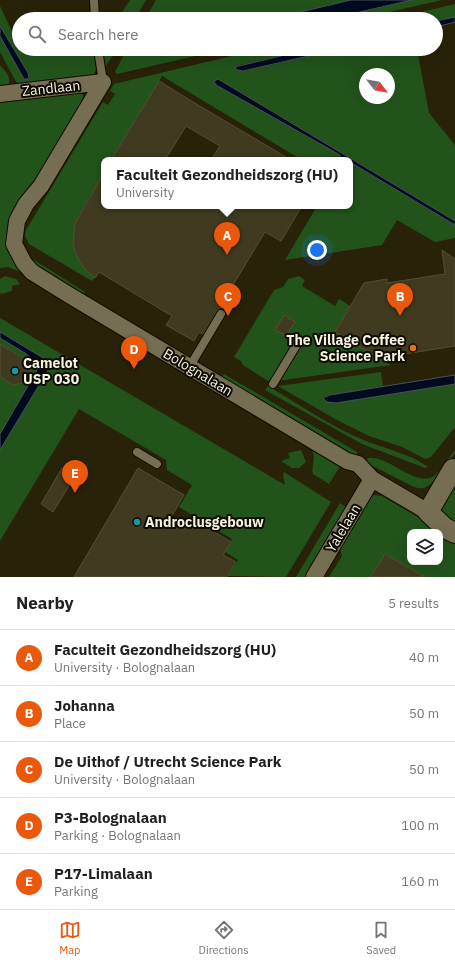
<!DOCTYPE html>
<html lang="en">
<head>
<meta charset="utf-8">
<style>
	body { margin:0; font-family:"IBM Plex Sans",sans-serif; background:#f2f2f2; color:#202124 }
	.controls { position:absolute; right:12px; bottom:12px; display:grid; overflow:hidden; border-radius:8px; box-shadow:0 4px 16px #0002 }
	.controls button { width:36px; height:36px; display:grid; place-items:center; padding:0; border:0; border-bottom:1px solid #e0e0e0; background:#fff; color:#202124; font:20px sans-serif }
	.compass { position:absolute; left:359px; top:68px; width:36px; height:36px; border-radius:50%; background:#fff; box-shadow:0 4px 16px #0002; rotate:121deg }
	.you { position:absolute; left:317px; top:250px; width:14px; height:14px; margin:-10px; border:3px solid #fff; border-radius:50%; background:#1a73e8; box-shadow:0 0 0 6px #1a73e833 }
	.badge { display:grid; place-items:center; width:26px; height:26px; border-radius:50%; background:#ea580c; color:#fff; font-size:13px; font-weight:700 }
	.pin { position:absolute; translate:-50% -33px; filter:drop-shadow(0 1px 2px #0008) }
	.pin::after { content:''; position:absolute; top:21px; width:14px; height:12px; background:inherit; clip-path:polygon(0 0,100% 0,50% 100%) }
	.popup { position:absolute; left:101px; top:157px; width:252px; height:52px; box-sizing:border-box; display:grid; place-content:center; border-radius:8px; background:#fff; filter:drop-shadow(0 1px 3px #0005); font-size:13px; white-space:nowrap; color:#757577 }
	.popup b { font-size:15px; color:#202124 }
	.popup::after { content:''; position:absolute; left:50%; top:100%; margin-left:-8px; border:8px solid transparent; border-top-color:#fff }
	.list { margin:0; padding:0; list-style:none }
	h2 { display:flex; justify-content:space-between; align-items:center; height:52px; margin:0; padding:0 16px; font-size:17px }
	h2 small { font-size:13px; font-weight:400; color:#757577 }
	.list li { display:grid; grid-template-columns:26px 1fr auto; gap:12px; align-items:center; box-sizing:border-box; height:56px; padding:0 16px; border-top:1px solid #e0e0e0 }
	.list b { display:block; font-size:15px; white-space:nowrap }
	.list p { margin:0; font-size:13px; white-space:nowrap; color:#757577 }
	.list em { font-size:13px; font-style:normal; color:#757577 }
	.icon { flex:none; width:22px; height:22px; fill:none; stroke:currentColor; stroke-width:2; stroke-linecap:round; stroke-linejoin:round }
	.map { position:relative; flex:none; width:455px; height:577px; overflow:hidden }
	.search { position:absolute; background:#fff; box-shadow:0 4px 16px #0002; left:12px; right:12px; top:12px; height:44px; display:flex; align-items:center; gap:10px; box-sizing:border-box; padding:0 14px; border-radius:22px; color:#757577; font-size:15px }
	.sheet { height:332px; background:#fff }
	nav { display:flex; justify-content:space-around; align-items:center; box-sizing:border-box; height:56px; border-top:1px solid #e0e0e0; background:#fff; font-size:11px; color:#757577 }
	nav a { display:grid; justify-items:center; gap:2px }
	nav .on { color:#ea580c }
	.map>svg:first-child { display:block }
</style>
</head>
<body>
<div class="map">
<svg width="455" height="577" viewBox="0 0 455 577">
	<rect width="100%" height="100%" fill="#282208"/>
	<path fill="#22531b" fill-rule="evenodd" d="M130,0H146L135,19H112L119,17Z
		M156,0H351L271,19H145Z
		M413,0H442L358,19H329Z
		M455,4V17L436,21V19H392Z
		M0,6L16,40H19V49H94L96,69L93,77L20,86L15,80L0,52V36L24,79L28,73L0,26Z
		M104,49H117L106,66L104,64Z
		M127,49L179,50L226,49L117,74L115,72Z
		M261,49H310L236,66L244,71L339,49H417L429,113L455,145V221L218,79L217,85L340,155L337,160H302L162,76L111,160H104C104,164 105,169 104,172C102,179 96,186 93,191C74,223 60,250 95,277L92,281L29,244L25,236L26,230L103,102L108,105L115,94L110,91L114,84ZM365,74H389V98H365Z
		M0,65C6,72 13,78 7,87L0,90Z
		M78,91L83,95V103L13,215L23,273L8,267L0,268V97Z
		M350,162L455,225V238L435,242L397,220L382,245L285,260L317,206H350Z
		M31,258L85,292L82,298L29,261Z
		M5,276L16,279L20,284L12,286V291L2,294L0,293V279Z
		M299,276L305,280L302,286L335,306L339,299L350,306L335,332L391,365L270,382L243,365L241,361L234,357L274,290L283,287L288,279Z
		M0,318L285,485L283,475L284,472L331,502L286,577L228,576L238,560L225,552L232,539L179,507L192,485L167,470L166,460L79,409L0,541Z
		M381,372L383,386L325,396L323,398L336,403L455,384V427L431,457L425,459L402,447L369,436L335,419L278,386Z
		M224,374L357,452V457L356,458L221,378Z
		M268,386C300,405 332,427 366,441C386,449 411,454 428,467L425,468L362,444L265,390Z
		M309,446L342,463L329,484L313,474C310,463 319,458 309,446Z
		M301,450L306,462L299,468H292L281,461L290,458L288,453Z
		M454,451L455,453C448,462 434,486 423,488C420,489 416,487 414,487L365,462L368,458C387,454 416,488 434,476C441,470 448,459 454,451Z
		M455,483V526L440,517V510Z
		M373,495L382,496L455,539V577H424L385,554L371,577H329L342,556L339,546L366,501ZM410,532H440V562H410Z
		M340,503L346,507L305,577H296Z"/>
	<path fill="#000b20" stroke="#4a515a" d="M351,0H412L329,19H271Z
		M455,17V22L436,27V21Z
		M0,26L28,73L29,78L27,79H24L0,36Z
		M310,49H339L243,71L237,70L235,67Z
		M218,79L455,221V225L350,162V160H341L340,155L216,85L214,81Z
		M0,332L50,362V367L0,450V434L40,365L25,353L0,338Z
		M455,375V384L336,403L327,402L323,398L330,395Z"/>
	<path fill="#403a20" stroke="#554e34" d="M159,81L198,105L291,160H211L220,146L186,126L165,160H111Z
		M104,172V206H302L281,241L265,232L227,295L236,301L229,312L220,307L203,334L199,332L194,341L166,325L172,316L99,272L95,278L84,268L78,259L73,244L75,224Z
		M442,250L455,259V346L379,358L335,332L364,283L387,279V283L445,274Z
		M284,315L295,322L286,336L275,330Z
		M0,344L33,364L22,383L13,385L0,377Z
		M62,468L75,476L53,512L41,504Z
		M138,468L184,495L165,528L191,518L231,542L223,555L236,562L227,577H74Z
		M385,554L425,577H371Z"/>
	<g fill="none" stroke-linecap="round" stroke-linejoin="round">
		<defs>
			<path id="service" d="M94,0L95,19
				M98,49L103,82
				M190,366L221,314
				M273,384L299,341L294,338
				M137,452L157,464"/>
			<path id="minor" d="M103,82L41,186L26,204L17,221L14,244L24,263L32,272L69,295L347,461L358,464L372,479L428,512
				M0,94L103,82
				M314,577L372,479"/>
			<path id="tertiary" d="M455,470L453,469L428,512L445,528L455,533"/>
		</defs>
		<use href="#service" stroke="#110b00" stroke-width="10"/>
		<use href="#minor" stroke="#110b00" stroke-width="18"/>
		<use href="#tertiary" stroke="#110b00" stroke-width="22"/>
		<use href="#service" stroke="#756e53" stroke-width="8"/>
		<use href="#minor" stroke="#756e53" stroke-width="16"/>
		<use href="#tertiary" stroke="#756e53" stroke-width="20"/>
	</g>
	<circle fill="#e8710a" stroke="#0e0c03" stroke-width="1.5" cx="413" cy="348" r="4"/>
	<g fill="#0f9aa8" stroke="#0e0c03" stroke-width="1.5">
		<circle cx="15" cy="371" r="4"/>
		<circle cx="137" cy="522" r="4"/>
	</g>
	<g text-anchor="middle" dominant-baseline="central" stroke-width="4" stroke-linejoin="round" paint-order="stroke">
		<g font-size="14" fill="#f7f3e3" stroke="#0e0c03">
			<text transform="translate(51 88) rotate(-6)">Zandlaan</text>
			<text transform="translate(198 372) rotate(31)">Bolognalaan</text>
			<text transform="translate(343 528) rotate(-59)">Yalelaan</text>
		</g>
		<g font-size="14" font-weight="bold" fill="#f7f3e3" stroke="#0e0c03" text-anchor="start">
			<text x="405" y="340" text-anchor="end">The Village Coffee<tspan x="405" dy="16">Science Park</tspan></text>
			<text x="23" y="363">Camelot<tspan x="23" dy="16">USP 030</tspan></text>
			<text x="145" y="522">Androclusgebouw</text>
		</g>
	</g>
</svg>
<div class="controls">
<button><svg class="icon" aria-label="layers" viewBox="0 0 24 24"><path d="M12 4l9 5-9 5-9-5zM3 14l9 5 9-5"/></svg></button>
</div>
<svg class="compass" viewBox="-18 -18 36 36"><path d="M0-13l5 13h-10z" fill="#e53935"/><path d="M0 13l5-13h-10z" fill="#757577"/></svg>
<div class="you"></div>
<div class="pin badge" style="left:227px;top:255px">A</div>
<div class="popup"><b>Faculteit Gezondheidszorg (HU)</b>University</div>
<div class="pin badge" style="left:400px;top:316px">B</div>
<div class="pin badge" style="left:228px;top:316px">C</div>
<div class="pin badge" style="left:134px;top:369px">D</div>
<div class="pin badge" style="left:75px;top:493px">E</div>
<div class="search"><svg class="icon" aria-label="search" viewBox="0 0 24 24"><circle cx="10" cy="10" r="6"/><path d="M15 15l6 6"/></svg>Search here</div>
</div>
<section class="sheet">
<h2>Nearby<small>5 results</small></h2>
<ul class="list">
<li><span class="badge">A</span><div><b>Faculteit Gezondheidszorg (HU)</b><p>University · Bolognalaan</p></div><em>40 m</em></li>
<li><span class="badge">B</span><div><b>Johanna</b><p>Place</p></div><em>50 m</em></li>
<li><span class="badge">C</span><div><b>De Uithof / Utrecht Science Park</b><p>University · Bolognalaan</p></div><em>50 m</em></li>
<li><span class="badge">D</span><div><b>P3-Bolognalaan</b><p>Parking · Bolognalaan</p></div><em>100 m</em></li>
<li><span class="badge">E</span><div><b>P17-Limalaan</b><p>Parking</p></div><em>160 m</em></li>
</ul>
</section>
<nav>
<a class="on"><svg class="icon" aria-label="map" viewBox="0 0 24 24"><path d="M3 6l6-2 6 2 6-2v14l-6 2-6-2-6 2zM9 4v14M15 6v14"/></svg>Map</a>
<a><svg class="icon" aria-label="directions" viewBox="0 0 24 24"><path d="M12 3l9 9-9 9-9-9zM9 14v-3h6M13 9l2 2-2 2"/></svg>Directions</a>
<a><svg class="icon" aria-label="saved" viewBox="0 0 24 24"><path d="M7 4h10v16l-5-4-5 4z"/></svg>Saved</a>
</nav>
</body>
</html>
